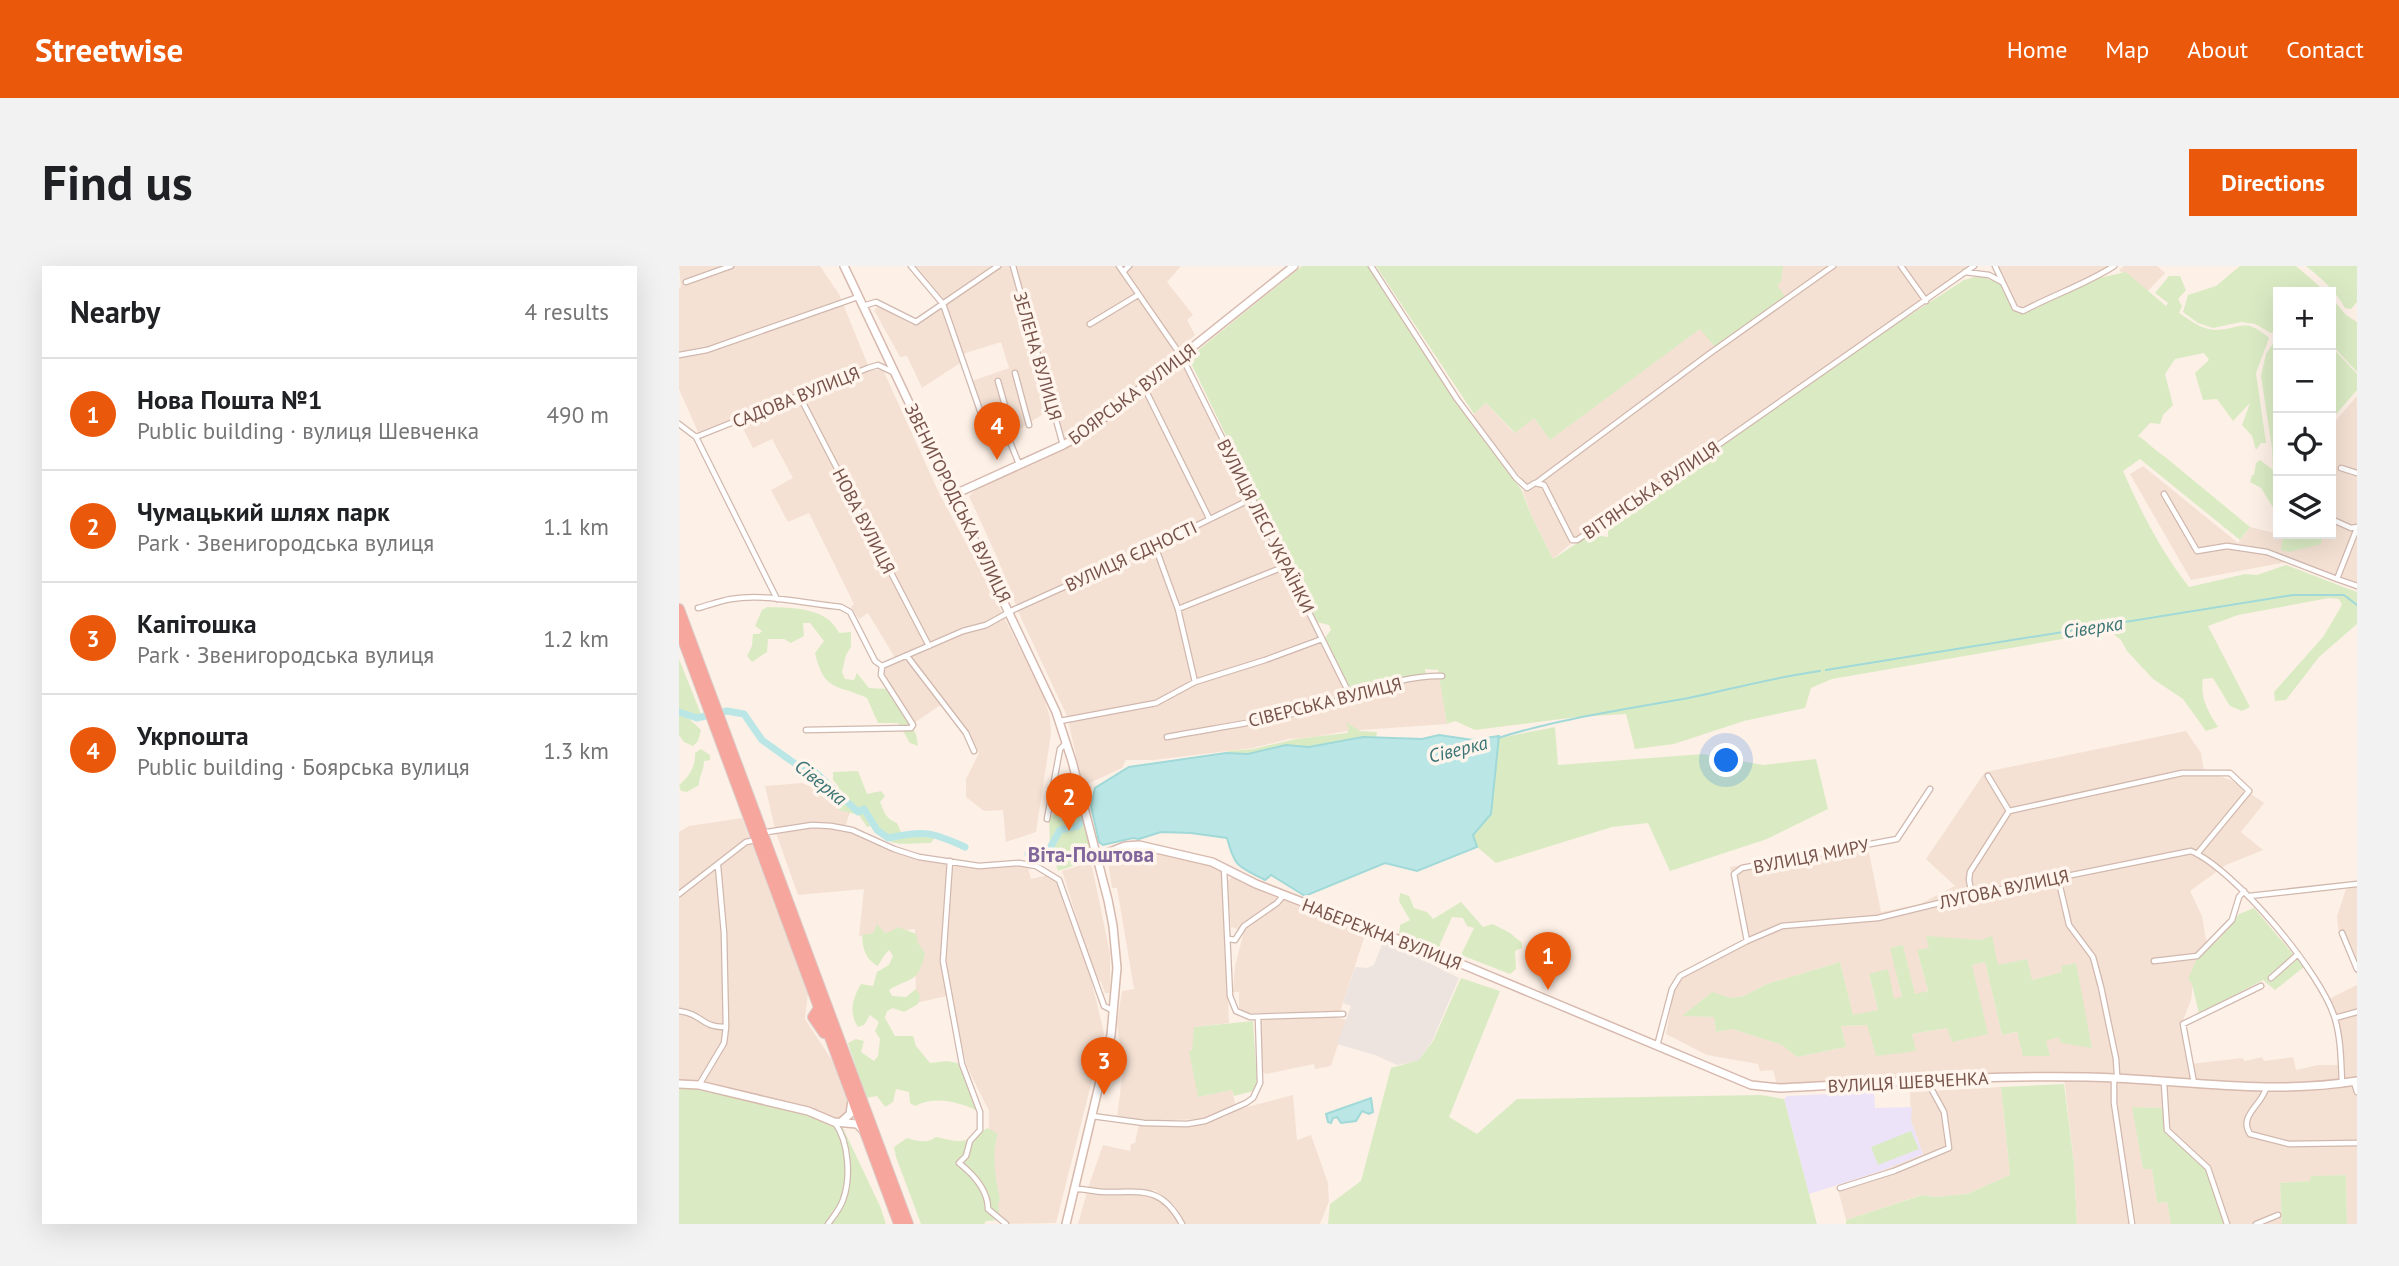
<!DOCTYPE html>
<html lang="en">
<head>
<meta charset="utf-8">
<style>
	body { margin:0; font-family:"PT Sans",sans-serif; background:#f2f2f2; color:#202124 }
	.controls { position:absolute; right:21px; top:21px; display:grid; overflow:hidden; border-radius:0px; box-shadow:0 7px 28px #0002 }
	.controls button { width:63px; height:63px; display:grid; place-items:center; padding:0; border:0; border-bottom:2px solid #e0e0e0; background:#fff; color:#202124; font:35px sans-serif }
	.you { position:absolute; left:1048px; top:495px; width:24px; height:24px; margin:-18px; border:5px solid #fff; border-radius:50%; background:#1a73e8; box-shadow:0 0 0 10px #1a73e833 }
	.badge { display:grid; place-items:center; width:46px; height:46px; border-radius:50%; background:#ea580c; color:#fff; font-size:23px; font-weight:700 }
	.pin { position:absolute; translate:-50% -58px; filter:drop-shadow(0 2px 4px #0008) }
	.pin::after { content:''; position:absolute; top:37px; width:24px; height:21px; background:inherit; clip-path:polygon(0 0,100% 0,50% 100%) }
	.list { margin:0; padding:0; list-style:none }
	h2 { display:flex; justify-content:space-between; align-items:center; height:91px; margin:0; padding:0 28px; font-size:30px }
	h2 small { font-size:23px; font-weight:400; color:#757577 }
	.list li { display:grid; grid-template-columns:46px 1fr auto; gap:21px; align-items:center; box-sizing:border-box; height:112px; padding:0 28px; border-top:2px solid #e0e0e0 }
	.list b { display:block; font-size:26px; white-space:nowrap }
	.list p { margin:0; font-size:23px; white-space:nowrap; color:#757577 }
	.list em { font-size:23px; font-style:normal; color:#757577 }
	.icon { flex:none; width:38px; height:38px; fill:none; stroke:currentColor; stroke-width:2; stroke-linecap:round; stroke-linejoin:round }
	.map { position:relative; flex:none; width:1678px; height:958px; overflow:hidden; border-radius:0px }
	header { display:flex; align-items:center; gap:42px; box-sizing:border-box; height:98px; padding:0 35px; background:#ea580c; color:#fff }
	header strong { font-size:33px }
	nav { display:flex; gap:38px; margin-inline-start:auto; font-size:24px }
	.intro { display:flex; align-items:center; justify-content:space-between; box-sizing:border-box; height:168px; padding:0 42px }
	h1 { margin:0; font-size:49px }
	.button { padding:18px 32px; border-radius:0px; background:#ea580c; color:#fff; font-size:24px; font-weight:700 }
	main { display:flex; gap:42px; padding:0 42px }
	aside { flex:1; background:#fff; border-radius:0px; box-shadow:0 7px 28px #0002 }
	.map>svg:first-child { display:block }
</style>
</head>
<body>
<header>
<strong>Streetwise</strong>
<nav><a>Home</a><a>Map</a><a>About</a><a>Contact</a></nav>
</header>
<div class="intro"><h1>Find us</h1><a class="button">Directions</a></div>
<main>
<aside>
<h2>Nearby<small>4 results</small></h2>
<ul class="list">
<li><span class="badge">1</span><div><b>Нова Пошта №1</b><p>Public building · вулиця Шевченка</p></div><em>490 m</em></li>
<li><span class="badge">2</span><div><b>Чумацький шлях парк</b><p>Park · Звенигородська вулиця</p></div><em>1.1 km</em></li>
<li><span class="badge">3</span><div><b>Капітошка</b><p>Park · Звенигородська вулиця</p></div><em>1.2 km</em></li>
<li><span class="badge">4</span><div><b>Укрпошта</b><p>Public building · Боярська вулиця</p></div><em>1.3 km</em></li>
</ul>
</aside>
<div class="map">
<svg width="1678" height="958" viewBox="0 0 1678 958">
	<rect width="100%" height="100%" fill="#fdf0e6"/>
	<path fill="#f4e1d4" fill-rule="evenodd" d="M0,0H141L160,28L191,104H204L260,227L300,301L365,431L371,452L372,468L357,566L327,576L324,544L305,545L287,531V513L300,487L292,471L266,436L235,457L204,409L205,403L218,395L189,347L180,353L172,341L175,338L130,247L109,256L92,224L114,212L93,173L74,182L58,151L19,166L0,123V22L2,21Z
		M237,0H502L488,16L514,49L508,54L516,69L403,167L386,176L375,141L331,169L330,166L313,164L307,158L293,115L330,102L322,76L280,89L281,97L243,122L228,90L221,91L195,44L200,40L233,59L268,37Z
		M1103,0H1291L1018,192L897,273L874,293L853,251L844,226L846,217L793,150L807,137L835,167L855,152L871,174Z
		M1318,0H1429L1406,15L1343,43L1336,41Z
		M1445,0H1478L1486,7L1467,27L1440,4Z
		M503,95L671,431L726,416L761,411L768,458L668,465L635,471L610,473L574,482L474,494H447L443,502L404,520L388,450L342,352L318,291L290,230L298,222L391,179L433,150Z
		M1678,130V324L1608,296L1512,314L1451,208L1464,200L1559,277L1571,261L1599,268H1652V160Z
		M1507,465L1522,487L1525,505L1552,514L1585,537L1562,566L1584,584L1547,599L1511,625L1523,650L1528,679L1518,687L1512,734L1503,757L1511,798L1563,792L1566,795L1583,791L1585,795L1614,791L1617,804L1639,799H1659L1656,752L1648,734L1678,719V958H1668L1667,909L1632,911V915L1601,917L1603,958H1548L1488,864L1485,842L1454,841L1464,903H1473L1478,937L1488,936L1492,958H1398L1395,898L1385,811L1106,826L1098,819L1094,804L1081,805L1079,798L1028,789L987,768L995,724L999,716L1005,710L1067,679L1051,601L1188,577L1202,646L1241,638L1276,620L1247,593L1306,506ZM1247,671L1302,674L1319,699L1353,714L1383,706L1382,700L1413,782L1380,771L1366,775L1370,789L1338,766L1323,769L1306,696L1293,699L1273,776L1269,762L1233,768L1236,784L1197,790L1189,759L1162,760L1167,781L1118,791L1104,779L1053,763L1037,766L1035,751L1005,750L1052,732L1065,730L1088,718L1161,696L1174,750L1199,744L1190,709L1215,734L1223,732L1212,682L1224,680L1236,729L1249,725L1238,684L1251,683Z
		M123,517L153,530L172,543L165,564L224,589L299,603L348,598L352,613L370,609L379,614L413,717L425,767L377,957L323,958L325,954L318,947L309,930L310,845L288,801L272,729L237,737L236,663L180,670L185,623L119,629L97,567L86,520Z
		M63,552L129,727L126,753L154,796L170,841L167,849L156,854L125,839L0,815V566L10,560Z
		M455,581L529,596L544,603L550,757L515,761L519,831L553,824L556,837L555,842L525,853L455,855L438,851L444,804L438,757L443,725L455,723L438,622H433L428,590Z
		M412,596L431,687V727H426L422,715L418,716L383,605Z
		M553,611L578,624L687,666L661,746L564,747L560,742V726H554L556,700L565,665L552,661L548,615Z
		M1678,621V709L1659,662L1658,650L1667,623Z
		M654,750L667,754L652,800L636,803L635,798L587,808L584,806L581,756L585,752Z
		M1322,821L1331,909L1288,928L1256,931L1242,929L1167,954L1158,920L1202,905L1244,888L1232,855L1231,826Z
		M614,829L618,874L632,869L649,917L650,935L641,958H505L496,940L476,924L425,925L409,922L424,879L451,885L452,878L456,877L460,858H521L548,850V848L557,844Z
		M408,926L469,927L482,934L493,944L501,958H399Z"/>
	<path fill="#ede4e0" d="M705,673L744,688V694L780,712L753,775L740,795L718,799L696,789L658,778L672,740L664,737L676,701L688,702L695,699Z"/>
	<path fill="#ede3f9" d="M1195,826L1196,842L1233,841L1232,855L1244,888L1202,905L1130,928L1105,833L1108,830Z"/>
	<path fill="#daebc4" d="M623,0H693L795,161L842,223L853,251L874,293L912,268L929,271V256L1214,60L1285,14L1299,10L1320,16L1339,45L1390,26L1420,12L1447,6L1487,40L1489,37L1476,27L1490,10H1501L1507,24L1499,33L1503,40L1500,47C1511,54 1523,64 1537,64C1564,63 1564,50 1590,72L1577,107L1587,177H1582L1577,184L1573,170L1563,159L1571,137L1554,155L1538,133L1524,134L1516,107L1530,94L1525,87L1496,93L1486,108L1494,139L1484,149L1481,158L1471,157L1459,170C1469,176 1475,184 1485,190L1571,261L1561,274L1461,193L1444,205C1462,246 1482,285 1510,321L1566,308L1578,309L1607,299L1678,326V358L1640,391L1607,434L1596,435L1595,426L1644,371L1663,339L1660,333L1650,332L1559,349L1529,360L1571,441L1563,445L1551,440L1534,412L1524,413C1521,432 1529,445 1539,461L1527,465L1504,433L1474,413L1448,385L1442,374L1433,367L1389,372L1153,413L1132,422L1126,442L1065,455L995,478L956,483L947,448L898,451L796,464L776,455L768,458L759,404L746,403L747,408L678,427L668,424L645,373L652,364L650,359L637,356L512,97V90Z
		M697,0H1104L1102,16L1098,19L1106,31L1036,81L1021,63L871,174L855,152L836,167L807,137L795,148Z
		M1561,0H1617L1647,26H1599V65L1592,67L1576,58L1562,56L1534,62L1519,57L1504,46L1509,29L1537,20Z
		M1627,0H1678V36L1672,43L1666,42C1657,25 1642,12 1627,0Z
		M1652,31L1667,49L1678,56V106L1652,78Z
		M1599,70V211L1595,214L1599,240L1595,243L1582,222L1571,216L1573,209H1575L1577,197L1581,194L1594,204L1593,182L1582,110L1587,88Z
		M1652,80L1678,108V124L1652,154Z
		M1600,268H1644L1642,278L1610,286L1602,284L1603,275L1607,270Z
		M88,341C114,342 148,341 160,367L172,366V381L167,389L163,406L166,413L175,414L178,407L190,422L209,423L237,468L239,480L231,477L219,457H199L188,432C158,418 145,426 136,387L145,375L131,357H124L125,370L112,377L105,373H89L88,386L73,396L68,390L73,380L74,368H80L83,365L76,360L83,344Z
		M0,393L22,448L18,452L6,449L22,464L19,475L14,480L5,476L0,469Z
		M667,456L681,465L698,466L697,472L684,471L630,481L607,479L569,488L547,487L549,485L574,483L617,473L668,467L670,463Z
		M876,461L879,499L1024,488L1084,499L1137,493L1149,543L1088,573L991,605L969,557L933,561L817,597L798,581L794,569L812,548L820,472Z
		M22,483L31,489V494L25,495C25,505 20,510 20,519L8,526L2,525L0,519C10,511 17,500 16,487Z
		M179,505L188,528L202,525L206,530L201,536C205,546 207,553 218,557L222,566L229,571L242,569L256,571L252,577C225,576 213,585 192,560L188,561L180,549L160,544L156,539L160,521L154,514V506Z
		M401,527L414,593L379,605L371,578L370,552Z
		M721,627L730,630L735,642L748,646L754,653L782,636L804,661L814,658L831,667L843,677V682L836,685L837,703L831,708L782,689L795,662L788,660L784,652L773,651L761,678L762,682L758,685L720,668L721,659L731,654L720,635Z
		M1575,642L1625,701L1596,724L1584,714L1520,748L1513,718L1509,713L1518,692L1540,673L1560,648Z
		M198,658L206,667L213,665L219,661L237,668L239,677L246,687C239,718 233,710 210,724L213,730L227,731L237,723L241,730L239,738L225,746L214,742L208,745L206,752L216,770H234L237,780L251,797L268,795L283,798L301,846C281,836 257,829 236,840L231,837L230,826L217,823L214,836L206,841L198,830L187,832L169,777L177,773L185,775L182,786L195,795L199,790L201,773L196,765L200,756L191,749L185,759L179,761C169,746 174,732 182,718L194,720L198,706L210,699L214,690L210,684L204,691L199,700C186,693 184,683 183,669L194,667Z
		M1247,670L1302,674L1313,670L1319,699L1348,693L1353,714L1383,706L1382,700L1397,697L1413,782L1382,777L1380,771L1367,775L1371,790H1344L1338,766L1323,769L1306,696L1293,699L1309,768L1273,776L1268,762L1233,768L1237,785L1197,790L1188,759L1162,760L1167,781L1118,791L1103,779L1053,763L1037,766L1035,751L1003,750L1033,726L1052,732L1065,730L1088,718L1161,696L1174,749L1199,744L1190,708L1209,703L1215,733L1223,731L1211,682L1224,679L1236,728L1249,725L1238,684L1250,682Z
		M782,712L821,725L770,851L798,868L838,833L1082,829L1105,833L1138,958H649L651,938L682,915L712,802L740,794L754,775Z
		M574,755L578,816L574,825L555,830L553,824L519,831L510,785L513,784L515,761Z
		M0,816L128,847L163,860L201,940L207,958H0Z
		M1385,818L1395,898L1398,958H1167V954L1243,929L1256,931L1288,928L1331,909L1322,821Z
		M1453,841L1485,842L1488,864L1525,896L1548,958H1492L1488,936L1478,937L1473,903H1464Z
		M308,862L319,868C312,888 317,913 321,934L319,938L321,954L307,955L305,958H242L217,891L215,881L228,872C238,875 248,878 257,871C283,877 288,878 308,862Z
		M1232,865L1240,883L1199,899L1192,881Z
		M1667,909L1668,958H1603L1601,917L1631,915L1632,910Z"/>
	<path fill="#bae7e6" stroke="#a0d9d8" stroke-width="2" d="M760,469L794,474L820,470L812,548L794,569L798,581L738,605L706,597L626,630L592,609L586,614C559,600 556,602 548,572L512,567L482,566L460,573L454,572L424,579L420,576L412,540L416,522L450,501L547,487L569,488L607,479L630,481L684,471L743,473Z
		M692,832L694,846L690,848L683,845L677,855L662,857L658,851L654,852L652,857L649,856L647,848Z"/>
	<g fill="none" stroke-linecap="round" stroke-linejoin="round">
		<path stroke="#a0d9d8" stroke-width="2" d="M1147,404L1614,329H1665L1678,339
			M819,472C879,453 942,444 1004,433C1050,424 1095,411 1141,405"/>
		<path stroke="#bae7e6" stroke-width="7" d="M0,446L18,452L48,445L65,448L83,474L118,499L136,506L179,546L185,543L198,564L209,572C246,564 253,566 286,581
			M349,588H364L371,582L381,564L399,560L402,556"/>
		<defs>
			<path id="street" d="M232,0L264,38L306,159L313,165L327,166L340,198
				M334,0L384,179
				M440,0L503,91L671,429
				M692,0L778,133L837,212L848,222L856,217L865,219L893,274H898L999,207L1295,0
				M1222,0L1247,35
				M1316,0L1336,42L1344,45C1374,29 1407,18 1435,0
				M444,6L450,0
				M1286,6L1310,9L1323,16
				M7,16L52,0
				M184,40L197,36L237,56L319,0
				M411,58L459,29
				M0,89L28,84L179,31
				M336,107L350,159
				M319,115L330,154L327,166
				M465,121L530,252
				M120,129L250,380
				M0,158L17,171L98,333
				M17,171L189,102L199,99L216,107
				M1662,202L1678,207
				M857,217L1030,88L1154,0
				M1485,228L1518,285L1548,280L1588,286L1658,313
				M1652,253L1672,262L1678,261
				M1678,262L1658,313L1678,320
				M476,280L499,343L516,416
				M19,342C30,339 41,335 52,333C88,327 126,338 162,341L171,346L196,395L203,400L284,365L307,359L334,344L476,280L572,233
				M499,343L607,300
				M228,390L287,467L295,485
				M381,455L477,437L516,416L586,394L643,373
				M127,464L232,462L234,459L202,409L203,400
				M488,471C541,461 596,454 648,439C655,437 661,433 668,430C694,421 735,409 763,410
				M1309,510L1330,545
				M368,553L381,483L387,477
				M88,566L133,559L152,560L173,564L215,583L240,591L300,600L340,597L357,600L380,614L425,740L433,744
				M271,595L264,695L283,798L301,846V864L291,875L287,890L280,897C294,908 309,924 309,943L327,958
				M545,602L551,730L557,745L571,751L664,748
				M1379,612L1390,659L1414,691L1422,721L1437,793L1438,809L1435,816V837L1453,958
				M0,628L67,576L72,575
				M1293,629L1290,614L1291,606L1330,545L1503,507H1551L1570,525L1518,588
				M1570,630L1678,618
				M1663,667L1678,703
				M550,673L556,674L565,660L598,637L604,630
				M1068,675L1055,608L1063,602L1218,573L1251,523
				M1475,695L1518,690L1553,654L1560,631L1565,625
				M1592,712L1619,688
				M0,745C24,748 21,761 46,761
				M1656,752L1678,746
				M978,780L993,723L1001,710L1068,675L1103,660L1199,652L1293,629L1512,585C1555,603 1643,707 1656,753C1662,773 1662,796 1663,817
				M1675,816L1678,826
				M1485,817L1488,864L1529,902L1548,958
				M1515,817L1504,758L1582,720
				M20,819L45,777L47,761L45,667L39,600
				M1587,822C1583,839 1559,850 1571,868L1610,878L1678,877
				M413,850L465,857L508,858L526,855L567,837L574,832L581,817L579,751
				M1161,922L1215,905L1270,882L1265,846L1248,815
				M396,923C407,923 417,926 429,926C465,926 483,921 503,958
				M149,958C154,951 161,943 164,934C172,912 170,876 156,857
				M1577,958L1599,949"/>
			<path id="secondary" d="M165,0L377,446L393,495L429,634L434,660L438,702L432,769L387,958
				M274,229L384,179L406,167L615,0
				M418,591L446,580L460,579L533,596L577,618L780,697L1072,819L1101,822C1203,817 1306,809 1408,811C1501,813 1585,830 1678,815
				M0,818L20,819L129,845L155,856L178,858L184,864
				M162,856L171,848L173,834"/>
			<path id="highway" d="M0,343L229,958
				M0,363L220,958
				M140,742L134,751L145,767"/>
		</defs>
		<use href="#street" stroke="#d1b8ae" stroke-width="7"/>
		<use href="#secondary" stroke="#d7b9ae" stroke-width="10"/>
		<use href="#highway" stroke="#d9cfcc" stroke-width="12"/>
		<use href="#street" stroke="#fff" stroke-width="4.5"/>
		<use href="#secondary" stroke="#fff" stroke-width="7"/>
		<use href="#highway" stroke="#f7a69d" stroke-width="10"/>
	</g>
	<g text-anchor="middle" dominant-baseline="central" stroke-width="7" stroke-linejoin="round" paint-order="stroke">
		<g font-size="18" fill="#77534a" stroke="#fff5ed">
			<text transform="translate(359 90) rotate(74)">ЗЕЛЕНА ВУЛИЦЯ</text>
			<text transform="translate(453 128) rotate(-37)">БОЯРСЬКА ВУЛИЦЯ</text>
			<text transform="translate(117 131) rotate(-22)">САДОВА ВУЛИЦЯ</text>
			<text transform="translate(972 224) rotate(-34)">ВІТЯНСЬКА ВУЛИЦЯ</text>
			<text transform="translate(279 237) rotate(64)">ЗВЕНИГОРОДСЬКА ВУЛИЦЯ</text>
			<text transform="translate(185 255) rotate(63)">НОВА ВУЛИЦЯ</text>
			<text transform="translate(587 260) rotate(63)">ВУЛИЦЯ ЛЕСІ УКРАЇНКИ</text>
			<text transform="translate(452 290) rotate(-25)">ВУЛИЦЯ ЄДНОСТІ</text>
			<text transform="translate(646 436) rotate(-14)">СІВЕРСЬКА ВУЛИЦЯ</text>
			<text transform="translate(1132 590) rotate(-11)">ВУЛИЦЯ МИРУ</text>
			<text transform="translate(1325 623) rotate(-12)">ЛУГОВА ВУЛИЦЯ</text>
			<text transform="translate(703 668) rotate(21)">НАБЕРЕЖНА ВУЛИЦЯ</text>
			<text transform="translate(1229 816) rotate(-3)">ВУЛИЦЯ ШЕВЧЕНКА</text>
		</g>
		<g font-size="19" font-style="italic" fill="#3a7474" stroke="#fff5ed">
			<text transform="translate(1414 361) rotate(-9)">Сіверка</text>
			<text transform="translate(779 483) rotate(-14)">Сіверка</text>
			<text transform="translate(142 516) rotate(39)">Сіверка</text>
		</g>
		<g font-size="21" font-weight="bold" fill="#80669a" stroke="#fff5ed">
			<text x="412" y="588">Віта-Поштова</text>
		</g>
	</g>
</svg>
<div class="controls">
<button>+</button>
<button>−</button>
<button><svg class="icon" aria-label="locate" viewBox="0 0 24 24"><circle cx="12" cy="12" r="6"/><path d="M12 2v4M12 18v4M2 12h4M18 12h4"/></svg></button>
<button><svg class="icon" aria-label="layers" viewBox="0 0 24 24"><path d="M12 4l9 5-9 5-9-5zM3 14l9 5 9-5"/></svg></button>
</div>
<div class="you"></div>
<div class="pin badge" style="left:869px;top:724px">1</div>
<div class="pin badge" style="left:390px;top:565px">2</div>
<div class="pin badge" style="left:425px;top:829px">3</div>
<div class="pin badge" style="left:318px;top:194px">4</div>
</div>
</main>
</body>
</html>
